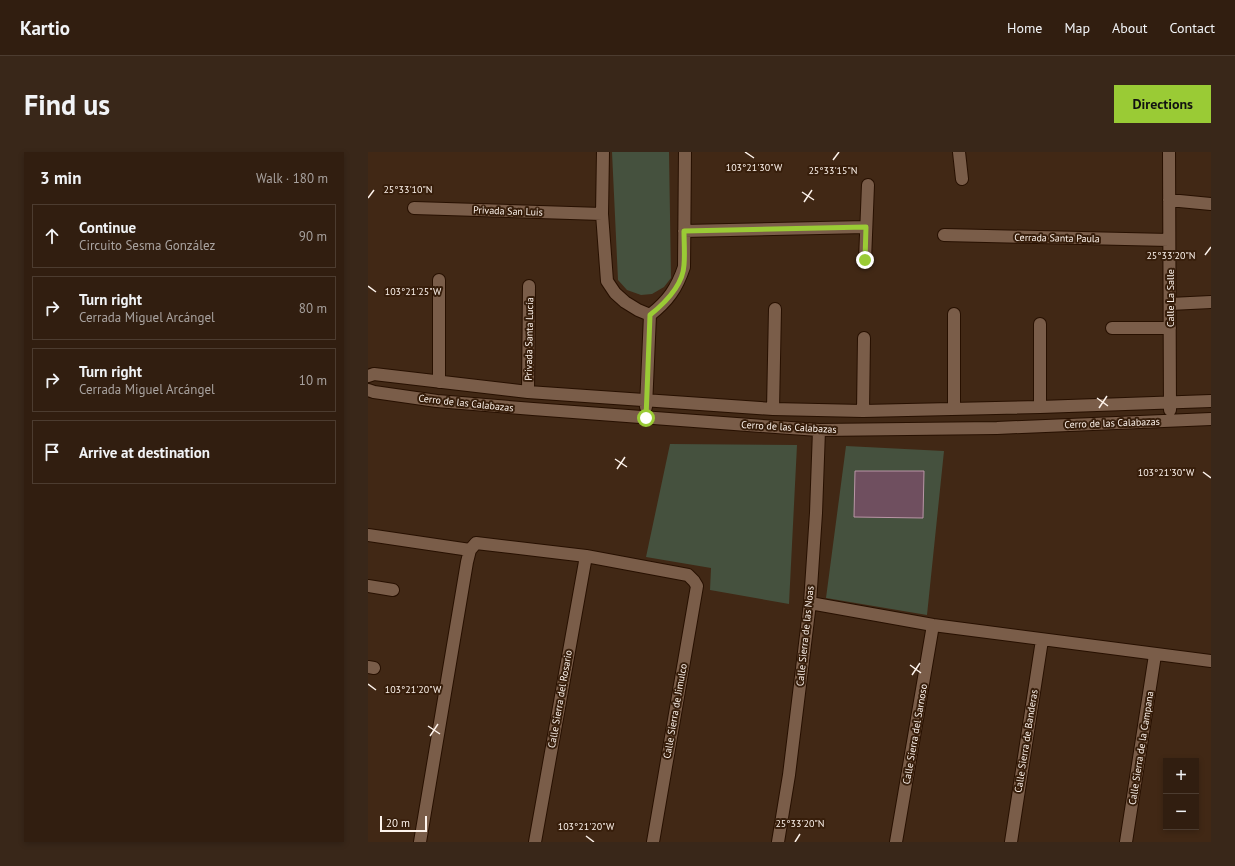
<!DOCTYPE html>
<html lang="en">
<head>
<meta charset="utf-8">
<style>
	body { margin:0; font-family:"PT Sans",sans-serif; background:#392719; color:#f1f3f6 }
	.controls { position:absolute; right:12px; bottom:12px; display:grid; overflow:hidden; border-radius:0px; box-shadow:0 2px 6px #0003 }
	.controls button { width:36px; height:36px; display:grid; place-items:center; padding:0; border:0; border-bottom:1px solid #4c3c30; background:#311e10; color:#f1f3f6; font:20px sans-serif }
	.scale { position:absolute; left:12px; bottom:10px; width:47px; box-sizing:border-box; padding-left:4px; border:2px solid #fdf3ec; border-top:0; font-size:11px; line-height:14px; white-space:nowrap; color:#fdf3ec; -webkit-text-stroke:3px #371e0b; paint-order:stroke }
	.stop { position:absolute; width:12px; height:12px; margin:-9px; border:3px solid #9acb35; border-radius:50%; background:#fff }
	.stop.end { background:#9acb35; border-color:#fff; box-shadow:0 1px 4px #0008 }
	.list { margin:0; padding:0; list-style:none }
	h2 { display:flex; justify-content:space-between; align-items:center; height:52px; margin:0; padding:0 16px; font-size:17px }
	h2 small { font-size:13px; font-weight:400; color:#a8a29f }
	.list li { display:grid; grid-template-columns:26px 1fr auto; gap:12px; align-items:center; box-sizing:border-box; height:64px; margin:0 8px 8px; padding:0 8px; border:1px solid #4c3c30; border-radius:0px }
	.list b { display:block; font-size:15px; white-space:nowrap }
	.list p { margin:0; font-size:13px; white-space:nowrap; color:#a8a29f }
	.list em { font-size:13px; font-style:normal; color:#a8a29f }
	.icon { flex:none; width:22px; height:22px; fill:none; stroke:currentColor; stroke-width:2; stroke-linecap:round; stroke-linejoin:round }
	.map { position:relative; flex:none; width:843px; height:690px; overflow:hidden; border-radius:0px }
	header { display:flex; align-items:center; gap:24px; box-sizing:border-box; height:56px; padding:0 20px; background:#311e10; border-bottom:1px solid #4c3c30 }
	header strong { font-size:19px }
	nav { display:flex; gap:22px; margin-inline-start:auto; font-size:14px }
	.intro { display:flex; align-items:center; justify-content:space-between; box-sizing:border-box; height:96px; padding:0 24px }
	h1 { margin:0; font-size:28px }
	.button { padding:10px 18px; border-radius:0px; background:#9acb35; color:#111; font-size:14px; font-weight:700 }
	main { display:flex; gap:24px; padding:0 24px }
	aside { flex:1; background:#311e10; border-radius:0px; box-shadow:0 2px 6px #0003 }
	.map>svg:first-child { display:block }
</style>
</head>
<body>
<header>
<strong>Kartio</strong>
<nav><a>Home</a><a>Map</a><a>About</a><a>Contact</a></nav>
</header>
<div class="intro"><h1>Find us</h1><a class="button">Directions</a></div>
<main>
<aside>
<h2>3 min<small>Walk · 180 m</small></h2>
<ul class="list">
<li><svg class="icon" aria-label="ahead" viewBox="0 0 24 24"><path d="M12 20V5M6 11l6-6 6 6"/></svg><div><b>Continue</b><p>Circuito Sesma González</p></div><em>90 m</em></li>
<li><svg class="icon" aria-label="right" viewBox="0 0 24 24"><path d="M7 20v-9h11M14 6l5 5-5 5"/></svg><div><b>Turn right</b><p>Cerrada Miguel Arcángel</p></div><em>80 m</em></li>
<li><svg class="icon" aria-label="right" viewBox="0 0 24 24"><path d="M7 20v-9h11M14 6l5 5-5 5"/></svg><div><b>Turn right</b><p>Cerrada Miguel Arcángel</p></div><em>10 m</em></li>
<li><svg class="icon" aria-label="arrive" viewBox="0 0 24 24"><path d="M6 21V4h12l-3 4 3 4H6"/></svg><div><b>Arrive at destination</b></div></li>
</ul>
</aside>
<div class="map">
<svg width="843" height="690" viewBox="0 0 843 690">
	<rect width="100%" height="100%" fill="#412815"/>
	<path fill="#45513e" d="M244,0H301L303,126L296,135L284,142L273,143L259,138L250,128Z
		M302,292L429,293L421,452L342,438L343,416L278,405Z
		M478,294L576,299L559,463L458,446Z"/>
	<path fill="#6f4f5f" stroke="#ba96a7" d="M487,319H556L555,366L486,365Z"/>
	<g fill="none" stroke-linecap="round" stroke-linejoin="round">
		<defs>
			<path id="minor" d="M235,0L234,62L239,129L247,141L257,150L270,158L282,163
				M591,0L594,27
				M801,0L802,258
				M801,48L843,52
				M46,56L234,62
				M316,79L498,75
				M576,83L801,88
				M497,108L500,33
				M71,128V230
				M802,152L843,150
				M744,176H802
				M0,224L6,222L160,240L405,257L495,259L672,255L843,249
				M0,238L6,240L69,249L165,257L408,275L451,278L629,276L843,267
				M160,240L161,134
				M278,255L282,163C300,149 309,136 316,115L317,0
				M672,255V172
				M405,257L407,157
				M586,257V162
				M495,259L496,186
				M0,383L102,398
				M0,434L25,438
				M442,451L565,473L843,509
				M0,515L6,516
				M52,690L99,410L102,398L108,391L218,404L320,423L326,429L329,434L285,690
				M167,690L218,404
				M410,690L421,623L442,451L448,361L451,278
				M528,690L565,473
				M643,690L674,488
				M758,690L787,503"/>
		</defs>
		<use href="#minor" stroke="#271000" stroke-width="14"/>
		<use href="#minor" stroke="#7a5d49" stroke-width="12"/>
	</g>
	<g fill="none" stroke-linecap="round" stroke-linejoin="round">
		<path stroke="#9acb35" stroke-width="5" d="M278,266L282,163C297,151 315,133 316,113C317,102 316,90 316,79L498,75L497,108"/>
	</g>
	<path fill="none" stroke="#fdf3ec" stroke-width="1.5" d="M377,0L386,6M465,8L471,0M434,40L446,48M0,46L6,38M436,50L444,38M837,103L843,95M0,134L8,140M729,246L740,254M731,256L739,244M247,307L259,315M249,317L257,305M835,320L843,326M542,513L553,521M544,523L552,511M0,532L8,538M60,574L72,582M62,584L70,572M218,684L226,690M427,690L432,682"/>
	<g text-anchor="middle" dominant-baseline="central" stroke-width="4" stroke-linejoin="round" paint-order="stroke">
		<g font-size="10" fill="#fdf3ec" stroke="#371e0b">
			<text transform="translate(140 59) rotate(2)">Privada San Luis</text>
			<text transform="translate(689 86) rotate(1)">Cerrada Santa Paula</text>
			<text transform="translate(802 146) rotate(-90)">Calle La Salle</text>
			<text transform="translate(161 187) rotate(-89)">Privada Santa Lucía</text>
			<text transform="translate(98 251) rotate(6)">Cerro de las Calabazas</text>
			<text transform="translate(744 271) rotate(-2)">Cerro de las Calabazas</text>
			<text transform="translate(421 275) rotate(3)">Cerro de las Calabazas</text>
			<text transform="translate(437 484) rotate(-84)">Calle Sierra de las Noas</text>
			<text transform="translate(192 547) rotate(-80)">Calle Sierra del Rosario</text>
			<text transform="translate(307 559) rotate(-80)">Calle Sierra de Jimulco</text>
			<text transform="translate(547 582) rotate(-80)">Calle Sierra del Sarnoso</text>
			<text transform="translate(658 589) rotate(-81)">Calle Sierra de Banderas</text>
			<text transform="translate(773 596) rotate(-81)">Calle Sierra de la Campana</text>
		</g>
	</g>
	<g font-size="10" text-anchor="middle" fill="#fdf3ec" stroke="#371e0b" stroke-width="4" stroke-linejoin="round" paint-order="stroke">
		<text x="386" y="19">103°21'30"W</text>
		<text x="465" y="22">25°33'15"N</text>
		<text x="40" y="41">25°33'10"N</text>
		<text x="803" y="107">25°33'20"N</text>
		<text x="45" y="143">103°21'25"W</text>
		<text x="798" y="324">103°21'30"W</text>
		<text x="45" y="541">103°21'20"W</text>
		<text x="432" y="675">25°33'20"N</text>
		<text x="218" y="678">103°21'20"W</text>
	</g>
</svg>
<div class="controls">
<button>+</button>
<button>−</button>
</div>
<div class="scale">20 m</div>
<div class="stop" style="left:278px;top:266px"></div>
<div class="stop end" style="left:497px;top:108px"></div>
</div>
</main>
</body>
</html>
